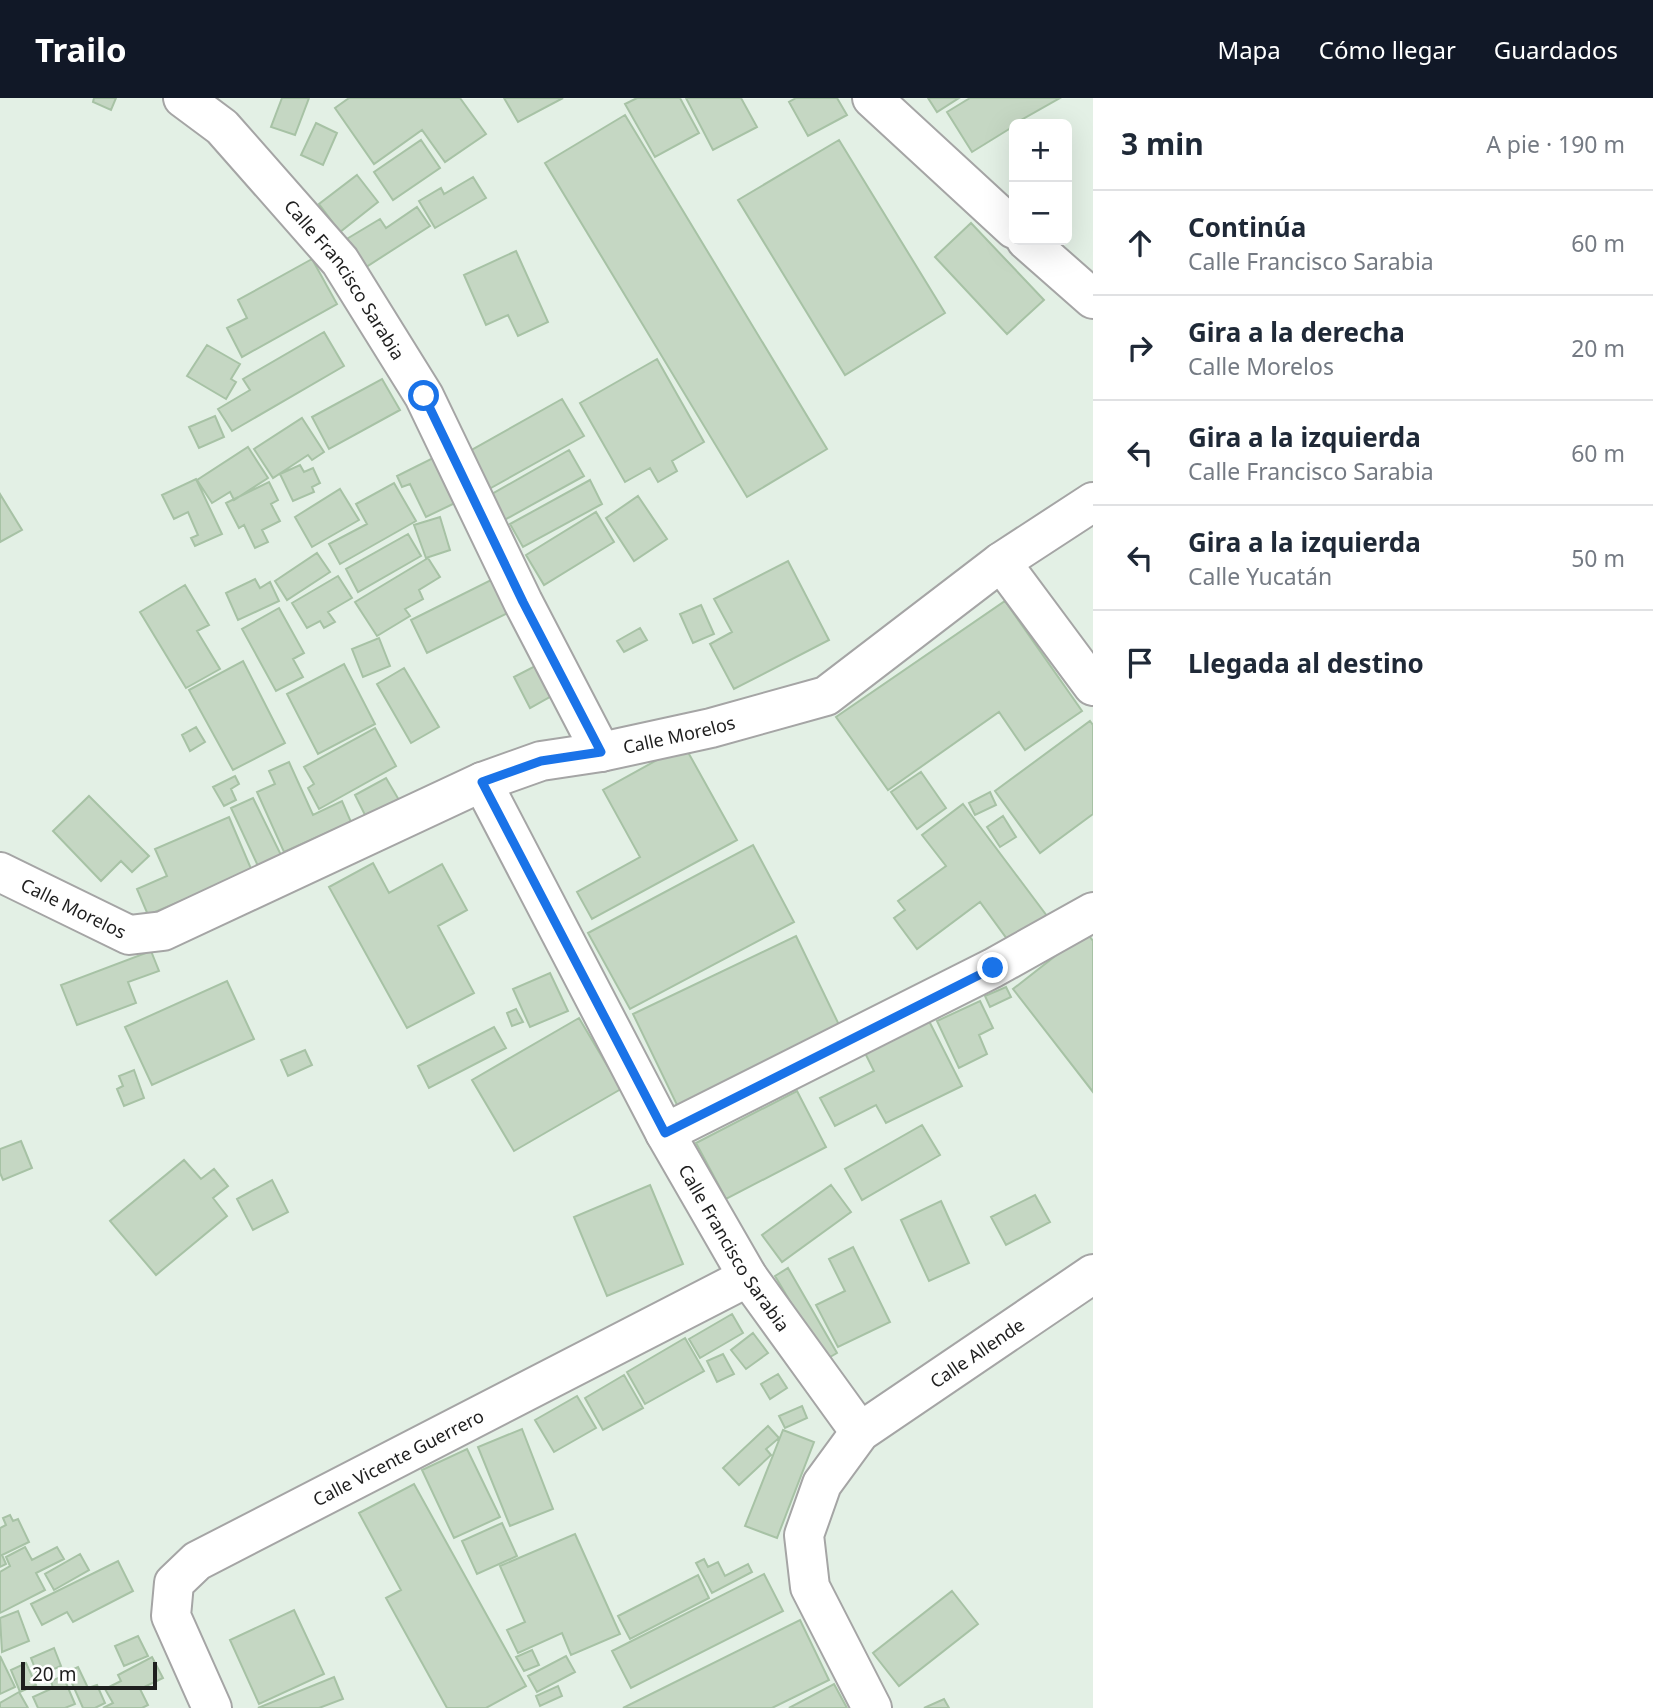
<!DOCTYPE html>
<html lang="es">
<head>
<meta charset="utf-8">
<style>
	body { margin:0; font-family:"Noto Sans",sans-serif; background:#f6f6f7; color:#1f2937 }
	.controls { position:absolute; right:21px; top:21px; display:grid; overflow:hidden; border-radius:10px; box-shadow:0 7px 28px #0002 }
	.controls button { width:63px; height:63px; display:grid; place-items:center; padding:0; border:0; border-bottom:2px solid #e0e1e3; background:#fff; color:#1f2937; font:35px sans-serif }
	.scale { position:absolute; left:21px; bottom:18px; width:136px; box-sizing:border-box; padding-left:7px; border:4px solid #1e1e1e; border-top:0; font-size:19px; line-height:24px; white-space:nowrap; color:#1e1e1e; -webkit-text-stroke:5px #fff; paint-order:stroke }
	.stop { position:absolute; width:21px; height:21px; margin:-16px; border:5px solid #1a73e8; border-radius:50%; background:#fff }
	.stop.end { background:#1a73e8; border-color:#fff; box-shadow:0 2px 7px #0008 }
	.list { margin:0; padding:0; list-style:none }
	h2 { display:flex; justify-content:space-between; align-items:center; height:91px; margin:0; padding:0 28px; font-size:30px }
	h2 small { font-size:23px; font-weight:400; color:#747a83 }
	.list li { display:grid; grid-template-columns:46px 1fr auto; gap:21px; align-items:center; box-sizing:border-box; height:105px; padding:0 28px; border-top:2px solid #e0e1e3 }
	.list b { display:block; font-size:26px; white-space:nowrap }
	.list p { margin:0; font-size:23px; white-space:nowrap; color:#747a83 }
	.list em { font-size:23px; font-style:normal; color:#747a83 }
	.icon { flex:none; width:38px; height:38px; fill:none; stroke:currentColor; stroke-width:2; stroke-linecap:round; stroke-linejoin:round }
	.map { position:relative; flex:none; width:1093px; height:1610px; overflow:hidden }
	header { display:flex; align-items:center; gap:42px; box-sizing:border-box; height:98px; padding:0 35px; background:#111827; color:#fff }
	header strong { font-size:33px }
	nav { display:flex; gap:38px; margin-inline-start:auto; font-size:24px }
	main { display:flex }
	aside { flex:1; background:#fff }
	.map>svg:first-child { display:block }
</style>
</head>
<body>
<header>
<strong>Trailo</strong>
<nav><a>Mapa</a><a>Cómo llegar</a><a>Guardados</a></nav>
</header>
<main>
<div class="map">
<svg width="1093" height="1610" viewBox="0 0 1093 1610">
	<rect width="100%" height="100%" fill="#e3f0e5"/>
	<path fill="#c5d7c3" stroke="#a7c2a5" stroke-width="2" d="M94,0H116L111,12L93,4Z
		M282,0H309L295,37L271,29Z
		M349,0H460L486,36L445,64L422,32L374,66L335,10Z
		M504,0H563L518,24Z
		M637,0H680L699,35L655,59L625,6Z
		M686,0H741L757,29L713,52Z
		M796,0H837L847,17L808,38L789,4Z
		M928,0H959L937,14Z
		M970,0H1060L1014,26V28L972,54L947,14Z
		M625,17L827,351L747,399L545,65Z
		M316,25L337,35L323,67L301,57Z
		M421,42L440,70L393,102L374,74Z
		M839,42L945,215L845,277L738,102Z
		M357,77L378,104L340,134L319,106Z
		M473,79L486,100L435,130L419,103L441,90L444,96Z
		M417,109L430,128L363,171L345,142L380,121L386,130Z
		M971,125L1044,202L1007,236L935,159Z
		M516,153L548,224L518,238L508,217L486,227L464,177Z
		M312,161L337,206L242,259L227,230L247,220L238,202Z
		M324,234L344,268L232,333L218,311L250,292L243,281Z
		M207,247L240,266L231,281L236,284L226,301L187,278Z
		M657,261L704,344L672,363L677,373L658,384L650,370L625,384L580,305Z
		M382,281L400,312L329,351L312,319Z
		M562,301L584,338L482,395L461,358Z
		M215,318L224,339L199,350L189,329Z
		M302,320L324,354L312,362L308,357L273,380L254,351Z
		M248,349L268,380L234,402L230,394L212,405L197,382Z
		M569,352L584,378L499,425L485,400Z
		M433,360L455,405L426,419L410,386L402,389L397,378Z
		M300,367L304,374L313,370L320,385L312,389L314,394L293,403L280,376Z
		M196,381L222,436L195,448L191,440L198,437L188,414L174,421L162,397Z
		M590,382L602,406L523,449L510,426Z
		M269,384L278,402L271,406L280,423L262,432L268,444L255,450L244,427L239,430L226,405Z
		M394,385L416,423L340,466L329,446L367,426L356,406Z
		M340,391L359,422L312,449L295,419Z
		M0,396L22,432L0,444Z
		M638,398L667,441L634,463L606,420Z
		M596,414L614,444L544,487L526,457Z
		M440,419L450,452L426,460L414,427Z
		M408,436L421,458L358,494L346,471Z
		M317,455L330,474L287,502L275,483Z
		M428,460L440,479L419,492L423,501L405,511L410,518L377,538L355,504Z
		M788,463L829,542L734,591L710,546L732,534L714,501Z
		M338,478L352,500L328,514L335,524L324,530L320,523L307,530L292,505Z
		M499,478L516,511L427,555L411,522Z
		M255,481L260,490L270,484L279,503L238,522L226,495Z
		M185,487L209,527L197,533L220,571L186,590L140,514Z
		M1005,503L1082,613L1025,652L999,614L888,692L836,619Z
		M701,507L714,536L693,545L680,516Z
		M279,510L304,555L293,561L303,579L276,593L242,531Z
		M640,530L647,542L624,554L617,543Z
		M379,540L390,568L363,579L352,551Z
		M243,563L285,645L233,672L189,592Z
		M344,566L375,626L318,656L287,596Z
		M539,566L555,596L530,610L514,579Z
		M404,570L439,629L411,645L377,586Z
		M1090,623L1093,627V716L1040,755L995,693Z
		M196,629L205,644L190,653L182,637Z
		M375,630L396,668L319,711L308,690L314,686L304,669Z
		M684,647L737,742L592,821L577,794L640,759L603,692Z
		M289,664L313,717L342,703L351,724L284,754L257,694L275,686L269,673Z
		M921,674L946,710L917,731L891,694Z
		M235,678L239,686L231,691L236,702L224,708L213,689Z
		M386,680L399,702L366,719L355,697Z
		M990,694L996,707L975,717L969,705Z
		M89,698L149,758L132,774L121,763L101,783L53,733Z
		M253,700L281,757L258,768L231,710Z
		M963,706L1047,818L1010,845L980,804L917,851L894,820L905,812L898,803L946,768L922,737Z
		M1003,718L1016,739L1000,749L987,729Z
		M229,719L252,773L148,817L137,791L167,778L155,751Z
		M753,747L794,824L630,911L588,835Z
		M373,765L389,795L442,766L467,812L438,828L474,895L407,930L329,789Z
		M1086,834L1093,843V994L1013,891Z
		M796,838L842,933L679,1011L633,916Z
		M151,853L159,873L128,884L136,905L77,927L61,887Z
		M550,875L568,913L530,929L513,891Z
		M227,883L254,941L152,987L125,929Z
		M1006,889L1011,899L990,909L985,898Z
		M980,903L993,930L979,937L987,956L959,970L937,923Z
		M516,911L523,924L512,928L507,915Z
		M579,920L621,991L514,1053L472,982Z
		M929,923L962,988L886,1025L876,1007L835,1028L820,1000L874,973L865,955Z
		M494,929L506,950L429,990L418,968Z
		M305,952L312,967L288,978L281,962Z
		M134,972L144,1000L124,1008L117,991L123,988L119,978Z
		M797,993L826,1049L726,1101L696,1045Z
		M922,1027L940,1057L862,1102L845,1071Z
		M21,1043L32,1070L3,1082L0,1075V1051Z
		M184,1062L201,1081L214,1071L228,1088L213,1100L227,1118L156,1177L110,1123Z
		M272,1082L288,1114L253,1132L237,1101Z
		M650,1087L683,1166L607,1198L574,1119Z
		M831,1087L851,1114L782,1164L762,1137Z
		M1035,1097L1050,1124L1006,1147L991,1119Z
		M941,1103L969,1165L929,1183L901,1122Z
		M853,1149L890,1224L838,1249L816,1207L845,1193L829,1161Z
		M788,1170L837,1255L825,1262L775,1178Z
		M732,1216L743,1235L700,1260L689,1241Z
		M753,1235L768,1255L746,1271L731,1252Z
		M685,1240L704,1273L645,1306L627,1274Z
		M723,1256L734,1276L717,1284L707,1263Z
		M778,1276L787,1290L770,1301L761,1286Z
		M624,1277L643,1310L603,1332L585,1300Z
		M577,1298L596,1330L554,1354L535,1322Z
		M802,1308L807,1320L785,1330L779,1318Z
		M768,1328L779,1340L766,1351L771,1357L739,1387L723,1370Z
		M522,1331L553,1411L510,1428L478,1349Z
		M783,1332L814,1344L777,1440L745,1428Z
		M467,1351L500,1419L454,1440L422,1372Z
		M414,1386L526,1588L486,1610H447L386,1500L401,1492L359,1415Z
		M10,1417L13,1423L18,1421L29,1444L2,1457L6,1466L0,1469V1430L6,1427L3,1420Z
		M502,1425L517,1458L477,1476L462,1443Z
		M575,1436L620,1536L571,1557L562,1535L518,1555L507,1532L525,1524L500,1468Z
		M25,1449L32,1462L57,1449L64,1461L36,1475L45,1492L0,1515V1474L10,1468L6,1459Z
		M80,1456L89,1472L54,1492L45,1476Z
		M704,1461L708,1469L718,1464L725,1478L748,1466L752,1474L712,1495L696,1465Z
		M118,1463L133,1493L73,1524L67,1514L42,1527L31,1506Z
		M764,1476L783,1513L631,1590L612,1553Z
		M698,1477L709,1500L630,1541L618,1518Z
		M952,1493L978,1526L899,1588L873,1555Z
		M294,1512L324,1576L259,1606L230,1542Z
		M18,1513L29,1543L2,1554L0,1520Z
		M800,1522L829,1582L772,1610H623Z
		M138,1538L148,1558L124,1568L115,1548Z
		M54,1550L61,1568L38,1578L31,1560Z
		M532,1552L539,1567L524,1573L516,1559Z
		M0,1558L15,1589L0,1596Z
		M566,1558L575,1574L537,1594L528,1578Z
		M152,1559L163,1580L140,1591L148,1607L142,1610H103L113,1605L105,1591L121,1583L118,1577Z
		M26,1565L36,1587L20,1594L11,1572Z
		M78,1569L88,1590L97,1587L105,1605L95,1610H83L67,1574Z
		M63,1578L75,1606L65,1610H38L33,1599L53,1590L51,1583Z
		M334,1579L343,1601L319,1610H258Z
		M834,1586L847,1610H789Z
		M558,1588L562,1598L540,1608L536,1598Z
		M19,1594L28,1610H0V1605Z
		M944,1601L949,1610H924Z"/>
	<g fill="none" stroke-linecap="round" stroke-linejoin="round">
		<defs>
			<g id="street">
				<path id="s1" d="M183,0L222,29L340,163L424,298L523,504L601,654"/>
				<path d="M872,0L1014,131"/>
				<path d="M1026,142L1093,201"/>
				<path d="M1001,464L1093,588"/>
				<path id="s2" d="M482,684L665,1035L748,1179L860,1334"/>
				<path id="s3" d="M0,774L129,837L163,833L482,684L541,663L601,654L711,630L826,598L1001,464L1093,404"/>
				<path d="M665,1035L993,870L1093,814"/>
				<path id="s4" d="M212,1610L171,1518L174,1485L197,1463L748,1179"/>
				<path id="s5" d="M872,1610L810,1489L804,1437L822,1386L860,1334L1093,1176"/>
			</g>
		</defs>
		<use href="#street" stroke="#a5a5a5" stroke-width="42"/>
		<use href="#street" stroke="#fff" stroke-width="38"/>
	</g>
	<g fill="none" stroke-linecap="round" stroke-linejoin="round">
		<path stroke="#1a73e8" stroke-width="9" d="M424,298L523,504L601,654L541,663L482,684L665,1035L993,870"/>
	</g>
	<g text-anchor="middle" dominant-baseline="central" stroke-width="5" stroke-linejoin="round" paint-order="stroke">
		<g font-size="18" fill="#1e1e1e" stroke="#fff">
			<text stroke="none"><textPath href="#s1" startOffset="245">Calle Francisco Sarabia</textPath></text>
			<text stroke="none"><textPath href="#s3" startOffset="733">Calle Morelos</textPath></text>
			<text stroke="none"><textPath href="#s3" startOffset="82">Calle Morelos</textPath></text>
			<text stroke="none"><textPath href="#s2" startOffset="530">Calle Francisco Sarabia</textPath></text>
			<text stroke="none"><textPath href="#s5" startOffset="448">Calle Allende</textPath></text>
			<text stroke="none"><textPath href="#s4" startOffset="392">Calle Vicente Guerrero</textPath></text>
		</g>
	</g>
</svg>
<div class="controls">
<button>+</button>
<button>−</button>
</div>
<div class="scale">20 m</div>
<div class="stop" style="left:424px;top:298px"></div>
<div class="stop end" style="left:993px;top:870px"></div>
</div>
<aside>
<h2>3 min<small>A pie · 190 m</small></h2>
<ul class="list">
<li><svg class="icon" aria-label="ahead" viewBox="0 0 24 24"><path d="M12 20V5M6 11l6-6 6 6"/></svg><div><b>Continúa</b><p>Calle Francisco Sarabia</p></div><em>60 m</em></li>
<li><svg class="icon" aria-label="right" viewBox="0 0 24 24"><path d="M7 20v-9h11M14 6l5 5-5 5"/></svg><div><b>Gira a la derecha</b><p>Calle Morelos</p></div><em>20 m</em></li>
<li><svg class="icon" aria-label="left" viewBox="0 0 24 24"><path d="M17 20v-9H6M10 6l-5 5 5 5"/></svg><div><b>Gira a la izquierda</b><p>Calle Francisco Sarabia</p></div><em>60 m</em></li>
<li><svg class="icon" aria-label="left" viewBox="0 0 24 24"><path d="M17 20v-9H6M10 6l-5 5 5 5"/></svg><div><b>Gira a la izquierda</b><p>Calle Yucatán</p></div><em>50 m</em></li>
<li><svg class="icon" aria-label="arrive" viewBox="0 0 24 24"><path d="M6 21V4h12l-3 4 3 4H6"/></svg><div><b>Llegada al destino</b></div></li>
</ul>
</aside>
</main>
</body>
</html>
